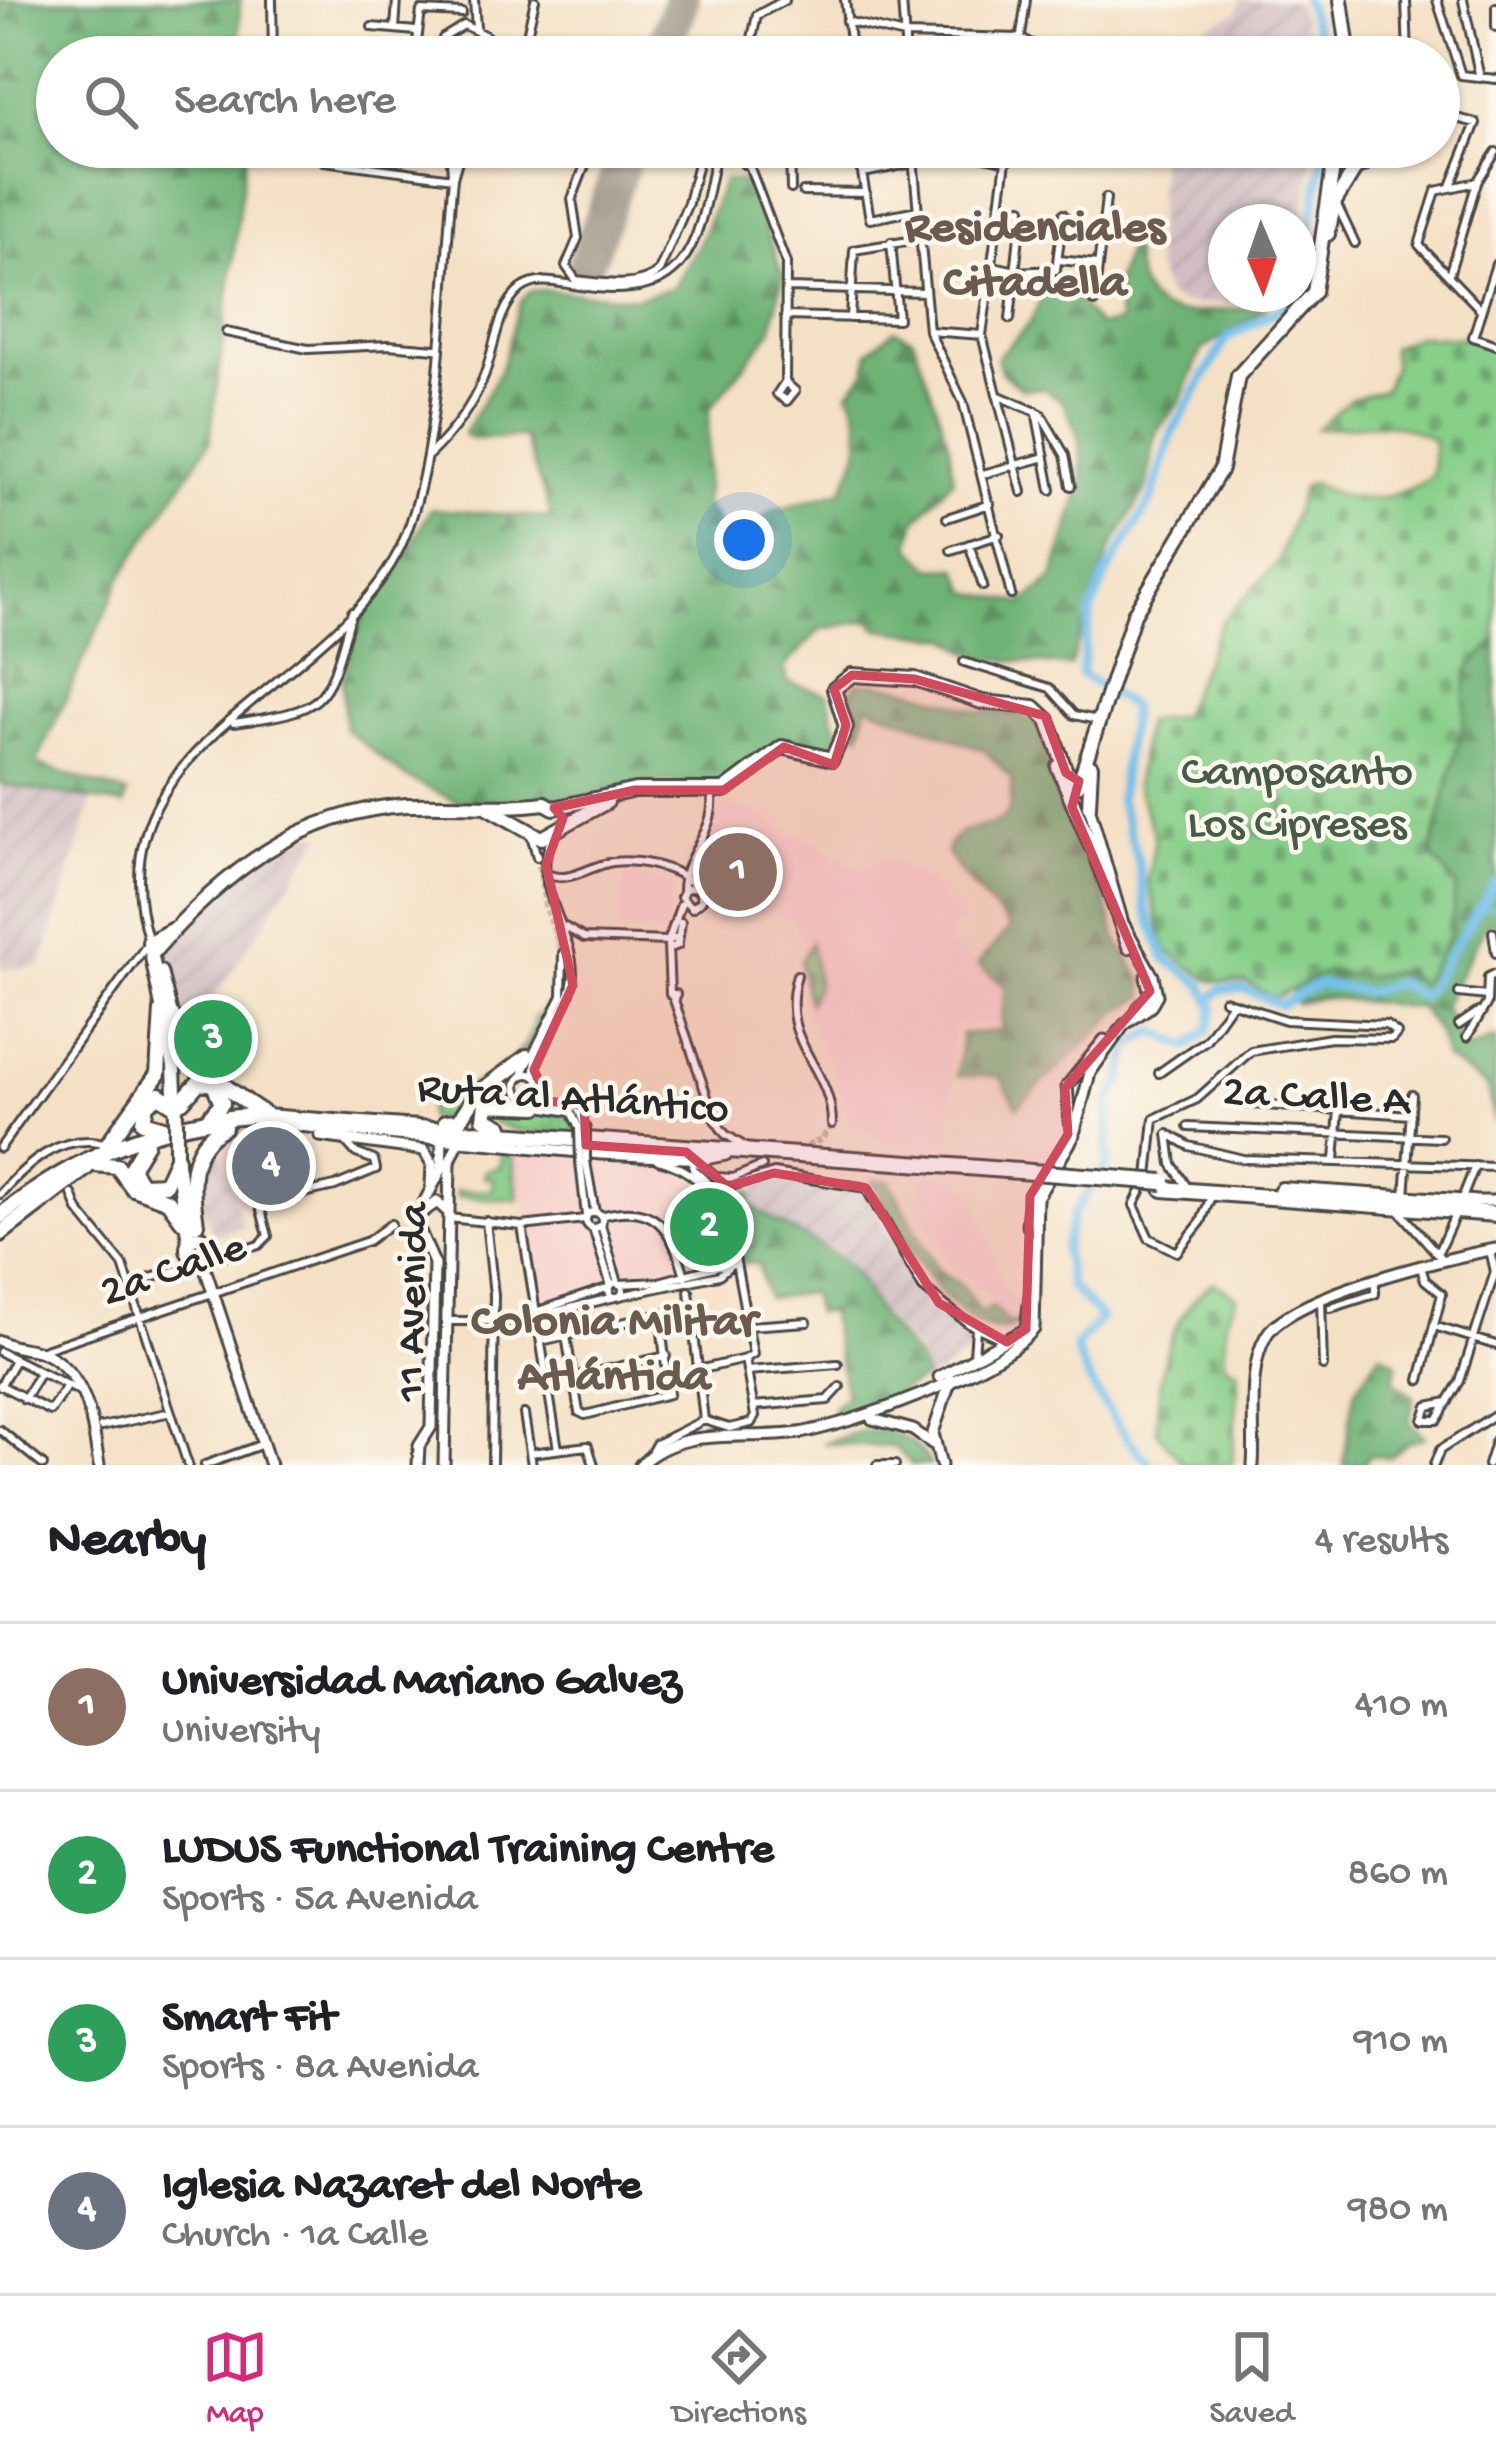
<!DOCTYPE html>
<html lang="en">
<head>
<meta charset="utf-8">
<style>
	body { margin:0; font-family:"Gochi Hand",sans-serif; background:#f2f2f2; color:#202124 }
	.compass { position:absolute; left:1208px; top:204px; width:108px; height:108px; border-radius:50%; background:#fff; box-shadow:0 3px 9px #0004; rotate:178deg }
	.you { position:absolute; left:744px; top:540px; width:42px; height:42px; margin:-30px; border:9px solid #fff; border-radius:50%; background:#1a73e8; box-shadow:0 0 0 18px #1a73e833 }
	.badge { display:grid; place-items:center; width:78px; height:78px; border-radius:50%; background:#db2777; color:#fff; font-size:39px; font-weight:700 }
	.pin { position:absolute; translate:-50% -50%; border:6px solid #fff; box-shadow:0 3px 12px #0006 }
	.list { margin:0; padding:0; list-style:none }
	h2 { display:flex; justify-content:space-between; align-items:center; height:156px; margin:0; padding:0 48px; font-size:51px }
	h2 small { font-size:39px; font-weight:400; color:#757577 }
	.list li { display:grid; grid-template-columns:78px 1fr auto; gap:36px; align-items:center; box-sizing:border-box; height:168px; padding:0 48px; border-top:3px solid #e0e0e0 }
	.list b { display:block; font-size:45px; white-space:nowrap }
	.list p { margin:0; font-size:39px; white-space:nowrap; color:#757577 }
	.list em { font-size:39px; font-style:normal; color:#757577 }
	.icon { flex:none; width:66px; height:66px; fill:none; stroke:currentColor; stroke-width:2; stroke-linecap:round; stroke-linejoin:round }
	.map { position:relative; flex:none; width:1496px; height:1465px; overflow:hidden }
	.search { position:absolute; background:#fff; box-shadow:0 3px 9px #0004; left:36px; right:36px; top:36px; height:132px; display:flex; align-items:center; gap:30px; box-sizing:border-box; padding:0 42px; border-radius:66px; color:#757577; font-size:45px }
	.sheet { height:828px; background:#fff }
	nav { display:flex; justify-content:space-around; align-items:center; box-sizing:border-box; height:168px; border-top:3px solid #e0e0e0; background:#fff; font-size:33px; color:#757577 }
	nav a { display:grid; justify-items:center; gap:6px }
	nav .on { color:#db2777 }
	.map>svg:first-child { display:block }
</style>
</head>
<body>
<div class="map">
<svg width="1496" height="1465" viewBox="0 0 1496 1465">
	<defs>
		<pattern id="industrial-furrows" width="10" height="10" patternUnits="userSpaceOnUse" patternTransform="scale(3)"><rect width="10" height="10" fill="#d2bec2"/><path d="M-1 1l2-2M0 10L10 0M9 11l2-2" fill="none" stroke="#b4a3a7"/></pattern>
		<pattern id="grass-tufts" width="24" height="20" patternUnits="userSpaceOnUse" patternTransform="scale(3)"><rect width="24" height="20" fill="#88cf8a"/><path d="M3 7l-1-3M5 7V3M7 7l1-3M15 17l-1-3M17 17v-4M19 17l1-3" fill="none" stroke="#6fa871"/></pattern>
		<pattern id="forest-firs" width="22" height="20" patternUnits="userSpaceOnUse" patternTransform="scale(3)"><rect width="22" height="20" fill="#6eb276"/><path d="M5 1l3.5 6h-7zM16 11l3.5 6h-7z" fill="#5b9161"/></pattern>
		<pattern id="cemetery-stones" width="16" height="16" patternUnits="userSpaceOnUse" patternTransform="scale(3)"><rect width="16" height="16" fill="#88cf8a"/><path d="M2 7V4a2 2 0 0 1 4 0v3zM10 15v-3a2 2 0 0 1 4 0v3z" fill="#6fa871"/></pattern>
	</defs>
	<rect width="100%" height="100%" fill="#fbf7ec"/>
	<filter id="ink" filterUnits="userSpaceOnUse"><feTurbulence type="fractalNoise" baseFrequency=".00833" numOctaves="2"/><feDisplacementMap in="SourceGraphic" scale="24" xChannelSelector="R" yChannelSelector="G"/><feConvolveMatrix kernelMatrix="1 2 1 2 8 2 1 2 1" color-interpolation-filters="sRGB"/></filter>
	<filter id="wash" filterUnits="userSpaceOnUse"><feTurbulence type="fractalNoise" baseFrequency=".004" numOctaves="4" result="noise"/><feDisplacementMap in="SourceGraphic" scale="48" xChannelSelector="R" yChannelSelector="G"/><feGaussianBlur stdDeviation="2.7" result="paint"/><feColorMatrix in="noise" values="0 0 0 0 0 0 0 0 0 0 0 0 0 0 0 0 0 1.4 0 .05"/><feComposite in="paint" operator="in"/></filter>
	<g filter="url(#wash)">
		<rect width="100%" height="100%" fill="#f4e0c4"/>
		<path fill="#f7d0cb" d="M729,806L756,813L862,870L882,857L918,874L962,917L946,942L1004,988L1000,1024L953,1026L950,1156L896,1147L852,1124L834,1072L807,1020L799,962L805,945L793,920L711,898L686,872L718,809Z
			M625,874L675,882L667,935L619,928Z
			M241,1133L257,1200L237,1205L216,1140Z
			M512,1150L678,1169L702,1185L723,1220L724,1265L649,1284H618L538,1311L524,1228L527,1202L518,1200Z
			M921,1175L959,1176L975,1197L1003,1285L1022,1314L1008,1323L984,1291L956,1273L918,1212L915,1201L923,1200Z"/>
		<path fill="url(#industrial-furrows)" d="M1241,0H1294L1319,57H1173L1186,35L1237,13Z
			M1160,147H1301L1300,154L1313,157L1298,248V222H1226V294H1289L1287,298L1267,305L1212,304L1180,303L1167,296L1155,266Z
			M0,784L93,796L42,965L0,970Z
			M313,833L322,834L202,1016L183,1026L159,956L163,948L249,865Z
			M217,1143L243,1226L214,1234L199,1199V1169L204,1152Z
			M769,1177L857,1188L869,1194L917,1291L973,1338L972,1351L929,1379L919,1354L882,1314L854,1269L832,1248L792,1233L751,1203L756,1184Z"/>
		<path fill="url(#grass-tufts)" stroke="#5a7d5a" stroke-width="3" d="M554,935C579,1013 506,1074 452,1119L428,1117L429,1105C466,1088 531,1065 534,1018C564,1003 558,962 554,935Z
			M811,943L817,984L809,1003L800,962Z
			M487,1108L569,1115L575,1128L572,1134L520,1131L494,1123Z
			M502,1152L512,1153L518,1200L456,1196V1191L492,1190L493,1178L484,1177L485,1171L500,1167Z"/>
		<path fill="url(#forest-firs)" stroke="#4c6e50" stroke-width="3" d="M0,0H240L238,57H57V147H245L246,153L210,441L123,574L36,764L127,794L124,805L0,784Z
			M724,180L749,183L783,276L771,331L709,410L705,507L734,540L774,510L842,491C860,452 868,431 849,392L866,371L869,351L894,330L913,338L949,444L953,479L915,522L910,546L933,569L958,568L969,592L1023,603L1053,579L1083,481L1079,437L1063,401L1042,388L1022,389L1002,373L997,357L1030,323L1045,290L1071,294L1098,326L1120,323L1114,287L1128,248L1133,250C1141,342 1198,305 1266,308L1202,350L1179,403L1156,432L1146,489L1110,550L1070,666L975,657L949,638L879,629L869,620L821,629L784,667L788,682L827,694L838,733L825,754C761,734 775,748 726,785L657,782L583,795L457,802L404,776L345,729L342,681L364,612L390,583L431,509L552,518L524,437L471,439L464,434L501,369L520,302L531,291L544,290L635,298L673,288L699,244Z
			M1496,640V923L1486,925L1443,1006L1465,1050L1496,1038L1494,1123L1487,1087L1445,1058L1439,1034L1420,1008L1322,997L1296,1004L1291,987L1330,970L1362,977L1404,970L1464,718L1467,670Z
			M857,683C900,683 931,696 971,709C995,717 1016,707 1037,724L1075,841L1100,883L1116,938L1142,981L1145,997L1120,1010L1017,1107L1000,1076H957L962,1034L1000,1031L1006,987L978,964L1010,928C989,901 964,882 947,853C954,816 999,837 1009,809C1013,799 1009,790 1012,779L984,750L867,705L860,736L849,694Z
			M873,1180L889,1181L938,1270L963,1286L980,1313L993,1307L1008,1323L1023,1321C965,1367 887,1215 873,1180Z
			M751,1191L750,1204C781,1230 827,1243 852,1270C865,1284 871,1304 882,1318C899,1341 916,1350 926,1378L836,1422L833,1407L846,1395L829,1311L815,1313L810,1293L767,1298L758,1264L743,1263L740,1248L755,1245L750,1226L736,1229L725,1195Z
			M1381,1353L1397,1363L1394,1381L1414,1397L1409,1423L1425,1437L1407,1443L1390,1457L1369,1455L1363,1465H1343L1355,1390Z
			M860,1432C891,1429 915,1437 931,1465H912L895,1447L823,1443Z"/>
		<path fill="url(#cemetery-stones)" stroke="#5a7d5a" stroke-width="3" d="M1416,336L1469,338L1496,346V640L1467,670L1464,718L1430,855L1456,884L1450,935L1420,984L1404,970L1362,977L1330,970L1274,998L1246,982L1211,981L1166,950L1148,881L1155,838L1136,785L1145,722L1181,716L1222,621L1279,561L1303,486L1312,483C1354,506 1395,503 1432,475L1434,441C1396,415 1360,426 1317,429L1350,399L1384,390L1394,365L1391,348Z
			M1213,1282L1237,1296L1226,1321L1224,1363L1239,1371L1232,1465H1184L1157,1432C1157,1377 1165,1319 1213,1282Z"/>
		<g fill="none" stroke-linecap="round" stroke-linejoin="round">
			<path stroke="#72bfec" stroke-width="3" d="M1483,908L1496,906"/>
			<path stroke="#72bfec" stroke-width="9" d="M1305,0L1326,57
				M1213,998L1221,989H1244L1280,1005L1318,984L1369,992L1397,982L1422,997L1496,882
				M1152,1465C1129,1445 1082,1377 1076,1347L1101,1318L1070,1286L1064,1249L1074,1213L1107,1165L1109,1103L1121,1082L1130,1045L1155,1031L1188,1047L1208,1030L1214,1008L1202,984L1165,958L1146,909L1138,861L1119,799L1132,707L1081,674L1090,615L1105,576L1151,501L1173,431L1227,338L1298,299L1325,147"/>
			<path stroke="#908678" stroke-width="36" d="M660,57L681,0
				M586,263L628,147"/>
		</g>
	</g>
	<g filter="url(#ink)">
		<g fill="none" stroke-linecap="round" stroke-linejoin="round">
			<path stroke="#ccbca5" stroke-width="6" stroke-dasharray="6 3" stroke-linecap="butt" d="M537,857L545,906L563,953
				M799,1150L822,1139L832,1124"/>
			<defs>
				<path id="street" d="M272,0L273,57
					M474,0L476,28
					M845,0L852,57
					M902,0L906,57
					M1406,0L1408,57
					M1437,0L1461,75L1496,79
					M1463,0L1480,78
					M1496,7V27
					M846,21L904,35L1020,38L1058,57
					M372,27L416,31
					M395,29L397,0
					M415,57L421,11L462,13
					M441,57L443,38L464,25L486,36L489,57
					M522,57L535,0
					M748,57L757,15L785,0
					M1018,57L1026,0
					M1439,145L1453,117L1476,123L1451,186
					M303,147L324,161L453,178
					M450,147L452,174
					M592,147L572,199L578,238L566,266L576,280C603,283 639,290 659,271L688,203L702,147
					M736,147L744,164
					M742,147L786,263L785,382L777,394L787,401L795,391L785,382
					M768,147L769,148
					M790,147L791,189
					M849,147L862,173L870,219L918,210
					M912,147L929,331L963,402L1011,595
					M938,147L1007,162
					M1008,147L982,335L1022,492
					M1428,149L1433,147
					M803,157L834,147
					M863,173L913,163
					M1477,182L1436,191L1419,245L1481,310
					M803,192L866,193
					M1337,205L1355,243
					M1059,260L1098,264
					M1496,264L1473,337L1496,345
					M994,266L1016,271
					M994,273L1056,270L1063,214
					M1449,275L1477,182L1496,152
					M788,288L925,292
					M1094,302L1106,198
					M785,316L898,319L891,242
					M850,318L854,250L921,239
					M1010,319L1022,208
					M929,331L982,335
					M226,332L308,349L388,345L436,349
					M997,395L1041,414L1065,455L1071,486
					M1036,411L1051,490
					M429,455C451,434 470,410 482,381C495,353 495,310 521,289C537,277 555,282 574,285C692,305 697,247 717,147
					M983,474L1045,457
					M947,518L990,504
					M969,544L983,586
					M951,550L999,535
					M964,662L1050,688L1074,715L1097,720
					M234,723C331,709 326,705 352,612
					M531,835L537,857
					M549,875C571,883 591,865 613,862C641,858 696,870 702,900L692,908L681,897L685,889L695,887
					M683,889C684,855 715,832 712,798
					M565,927L584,938L667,941
					M1493,932L1496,953
					M675,938L678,945L671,948L667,941Z
					M669,939L681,904
					M678,942L681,922
					M668,946L670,994H676L675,1000L670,994
					M797,975C777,1045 832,1065 832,1124
					M1459,993L1487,996
					M674,1000L715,1120L725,1134L747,1148
					M1459,1025L1478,1012
					M1467,1037L1487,1003L1488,977L1496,973
					M523,1073L562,996L563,953
					M1159,1073L1206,1040L1232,1003
					M516 1086a12 12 0 1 1 24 0a12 12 0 1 1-24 0Z
					M535,1075C532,1039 574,1012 573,972C572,927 529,883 552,838
					M539,1089L549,1101L578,1108L586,1129
					M1237,1103L1411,1115
					M540,1107L571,1112L579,1128
					M1188,1127L1441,1138
					M1168,1134L1172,1164L1185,1184
					M1172,1136L1189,1146L1243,1159L1496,1167
					M0,1148L149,942C87,740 330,695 401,546C443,455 442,282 453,178L462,147
					M658,1160C705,1171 735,1218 724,1265
					M1335,1160L1339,1110
					M696,1161L728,1187L774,1173L866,1188L923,1288L969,1324L1006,1341
					M580,1162L586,1216
					M586,1162L595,1212
					M716,1177L733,1178L762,1166
					M0,1194C27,1164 60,1133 104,1143
					M72,1194L78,1210L123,1265L188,1465
					M1212,1194L1201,1222L1177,1252L1149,1238L1134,1205L1148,1177L1154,1119L1197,1099L1251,1051L1331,1038L1392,1039L1397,1033L1386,1025L1286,1020L1224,1000
					M1405,1198L1412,1095
					M1461,1201L1475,1166
					M1398,1209L1440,1257
					M586 1220a8 8 0 1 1 16 0a8 8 0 1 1-16 0Z
					M601,1216C655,1200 672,1229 685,1276
					M449,1218L522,1226L585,1219
					M486,1221L494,1295L492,1465
					M601,1225L618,1283
					M522,1226L558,1449
					M593,1228L611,1286
					M1439,1250L1455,1215
					M609 1290a7 7 0 1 1 14 0a7 7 0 1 1-14 0Z
					M131,1284L259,1245L268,1236L259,1203L335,1186L376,1169L374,1160L356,1153L347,1143
					M619,1284L659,1282L726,1264
					M689,1291L704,1420
					M620,1296L719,1275L733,1263
					M1321,1300L1323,1366
					M1331,1308L1375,1294V1283
					M535,1312L610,1287
					M447,1321H537L542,1315L615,1297
					M748,1326L807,1322
					M1434,1326L1496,1345
					M566,1336L579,1412L585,1415L669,1394L660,1315
					M541,1341L684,1309
					M42,1350L368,1241L391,1224
					M0,1352L83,1393
					M974,1355L976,1329
					M698,1370L745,1359
					M747,1371L838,1364
					M573,1377L666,1356
					M1420,1380L1442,1294L1425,1280L1421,1267
					M0,1385L50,1411L66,1387
					M0,1386L15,1360
					M24,1399L40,1373
					M1448,1402L1428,1406L1423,1420H1437L1460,1381L1495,1272L1490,1250
					M753,1406L828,1400L840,1387
					M524,1414L532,1465
					M101,1427L171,1412
					M0,1430L43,1465
					M530,1453L588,1446L594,1465
					M648,1458L656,1444L704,1420L729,1428L751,1423L755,1416L745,1359L753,1354L726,1209L719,1193L693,1169L692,1158
					M205,1465L263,1444
					M877,1465H895
					M1434,1465L1440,1450L1496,1414
					M1488,1465L1496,1439"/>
				<path id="secondary" d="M1091,845L1128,948
					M1138,1008L1150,995L1146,977
					M1070,1123L1067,1086L1104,1040
					M276,1124L601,1154L705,1159L726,1155
					M320,1136L424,1150L432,1164L431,1186
					M1466,1201H1496
					M423,1212L437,1202L449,1213
					M1027,1225L1030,1196L1044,1175
					M202,1259L270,1465
					M0,1341C15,1350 32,1347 46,1354C89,1377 92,1422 99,1465
					M939,1377L1026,1329L1030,1296
					M872,1419L913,1430L933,1444
					M418,1465L419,1446L431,1427L434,1263L415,1220L441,1170L442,1139
					M444,1465L450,1161L458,1143
					M640,1465C682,1424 746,1441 799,1433C854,1424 999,1371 1034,1329L1037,1198L1073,1138L1090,1073L1124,1025L1150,1007L1157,995L1153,976L1123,923L1089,806
					M941,1465L933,1433L951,1379
					M1253,1465C1256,1426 1246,1371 1266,1336C1288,1296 1449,1257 1496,1249"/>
				<path id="primary" d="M1341,0L1349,57
					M1348,168L1363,165L1368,147
					M1328,234L1335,202L1355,169
					M1058,767L1091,846
					M1078,785L1134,614L1221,469L1238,376L1314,292L1336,147
					M1089,806L1091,766
					M490,809L542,838L607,802
					M173,929L149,942L174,1066L176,1119
					M152,954C220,876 299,811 407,805C453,803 500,809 545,803L554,808L635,790H724L782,747L832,759L846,727L834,689L852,675L915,679L982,702L1034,707L1048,720L1066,772L1079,781
					M160,972L173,1022
					M176,1157L189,1241
					M187 1248a11 11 0 1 1 22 0a11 11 0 1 1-22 0Z"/>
				<path id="highway" d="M172,1015C190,1063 225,1089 266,1115
					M182,1101L199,1082L214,1084L222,1103L208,1119
					M446,1122L459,1121L476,1095L527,1057
					M501,1127L484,1118L486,1104L537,1106
					M164,1128L143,1122L146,1104L159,1095L176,1106
					M146,1143L131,1168L141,1185L165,1184L176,1160
					M107,1145L158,1074L162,1011
					M94,1164L117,1166L133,1188L168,1201L183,1221
					M1163,1189L1496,1214
					M1282,1190L1472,1203
					M0,1216C73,1158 157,1122 251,1116L966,1167
					M196,1224C190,1186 187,1147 224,1127
					M0,1234L86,1168"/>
			</defs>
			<use href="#street" stroke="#494642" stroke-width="12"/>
			<use href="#secondary" stroke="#494642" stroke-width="15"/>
			<use href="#primary" stroke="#494642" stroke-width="18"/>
			<use href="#highway" stroke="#494642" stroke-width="20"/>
			<use href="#street" stroke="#fff" stroke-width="6"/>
			<use href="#secondary" stroke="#fff" stroke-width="9"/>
			<use href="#primary" stroke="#fff" stroke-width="12"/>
			<use href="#highway" stroke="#fff" stroke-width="14"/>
			<defs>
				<path id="street-bridge" d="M579,1128L580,1162
					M586,1129V1162"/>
				<path id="primary-bridge" d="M176,1119V1156"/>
				<path id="highway-bridge" d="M966,1167L1163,1182"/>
			</defs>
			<use href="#street-bridge" stroke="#494642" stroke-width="12" stroke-linecap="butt"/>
			<use href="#primary-bridge" stroke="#494642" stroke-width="18" stroke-linecap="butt"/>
			<use href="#highway-bridge" stroke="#494642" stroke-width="20" stroke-linecap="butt"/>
			<use href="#street-bridge" stroke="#fff" stroke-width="6"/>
			<use href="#primary-bridge" stroke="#fff" stroke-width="12"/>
			<use href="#highway-bridge" stroke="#fff" stroke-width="14"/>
		</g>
	</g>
	<path fill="#d1495b" fill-opacity="0.2" stroke="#d1495b" stroke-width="9" stroke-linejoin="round" d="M852,675L915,679L1045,716L1066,773L1079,781L1072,807L1150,991L1065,1088L1068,1134L1030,1196L1026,1329L1007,1342L939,1303L866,1188L774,1173L728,1187L686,1152L586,1145L584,1106L549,1101L534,1070L573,985L546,865L563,818L554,808L635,790H724L784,747L834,765L846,725L834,689Z"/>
	<g text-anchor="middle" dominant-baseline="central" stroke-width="9" stroke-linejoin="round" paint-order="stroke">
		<g font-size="45" fill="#475c48" stroke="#fbf7ec">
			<text x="1297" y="774">Camposanto<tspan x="1297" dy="52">Los Cipreses</tspan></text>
		</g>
		<g font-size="45" fill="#2b2b2b" stroke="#fbf7ec">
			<text transform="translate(1316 1099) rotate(3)">2a Calle A</text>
			<text transform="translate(573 1101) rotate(4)">Ruta al Atlántico</text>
			<text transform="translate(174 1272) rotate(-19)">2a Calle</text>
			<text transform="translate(415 1302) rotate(-89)">11 Avenida</text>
		</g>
		<g font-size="48" font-weight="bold" fill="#6a5a50" stroke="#fbf7ec">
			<text x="1035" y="230">Residenciales<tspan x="1035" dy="55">Citadella</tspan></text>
			<text x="614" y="1324">Colonia Militar<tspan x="614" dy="55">Atlántida</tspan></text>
		</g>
	</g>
</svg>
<svg class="compass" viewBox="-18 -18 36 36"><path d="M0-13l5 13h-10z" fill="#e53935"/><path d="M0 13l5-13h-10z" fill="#757577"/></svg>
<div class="you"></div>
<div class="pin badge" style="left:738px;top:872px;background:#8d6e63">1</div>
<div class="pin badge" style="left:709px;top:1227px;background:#2e9e5b">2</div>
<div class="pin badge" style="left:213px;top:1039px;background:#2e9e5b">3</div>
<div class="pin badge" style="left:271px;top:1166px;background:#6b7280">4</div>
<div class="search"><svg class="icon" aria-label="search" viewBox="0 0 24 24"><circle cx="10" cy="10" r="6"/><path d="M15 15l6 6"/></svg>Search here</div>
</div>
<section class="sheet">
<h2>Nearby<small>4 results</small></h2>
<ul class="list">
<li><span class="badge" style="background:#8d6e63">1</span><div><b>Universidad Mariano Galvez</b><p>University</p></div><em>410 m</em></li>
<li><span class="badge" style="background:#2e9e5b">2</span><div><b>LUDUS Functional Training Centre</b><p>Sports · 5a Avenida</p></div><em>860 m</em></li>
<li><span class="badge" style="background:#2e9e5b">3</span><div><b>Smart Fit</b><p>Sports · 8a Avenida</p></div><em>910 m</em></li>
<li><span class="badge" style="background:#6b7280">4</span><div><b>Iglesia Nazaret del Norte</b><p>Church · 1a Calle</p></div><em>980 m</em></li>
</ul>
</section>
<nav>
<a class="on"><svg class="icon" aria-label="map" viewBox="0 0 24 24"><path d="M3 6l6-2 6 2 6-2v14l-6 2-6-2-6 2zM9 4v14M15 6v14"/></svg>Map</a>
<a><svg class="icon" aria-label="directions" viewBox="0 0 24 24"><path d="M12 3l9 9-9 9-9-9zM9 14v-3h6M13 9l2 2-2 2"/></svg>Directions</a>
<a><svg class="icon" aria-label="saved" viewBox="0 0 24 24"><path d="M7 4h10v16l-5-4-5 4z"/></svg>Saved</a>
</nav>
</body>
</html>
